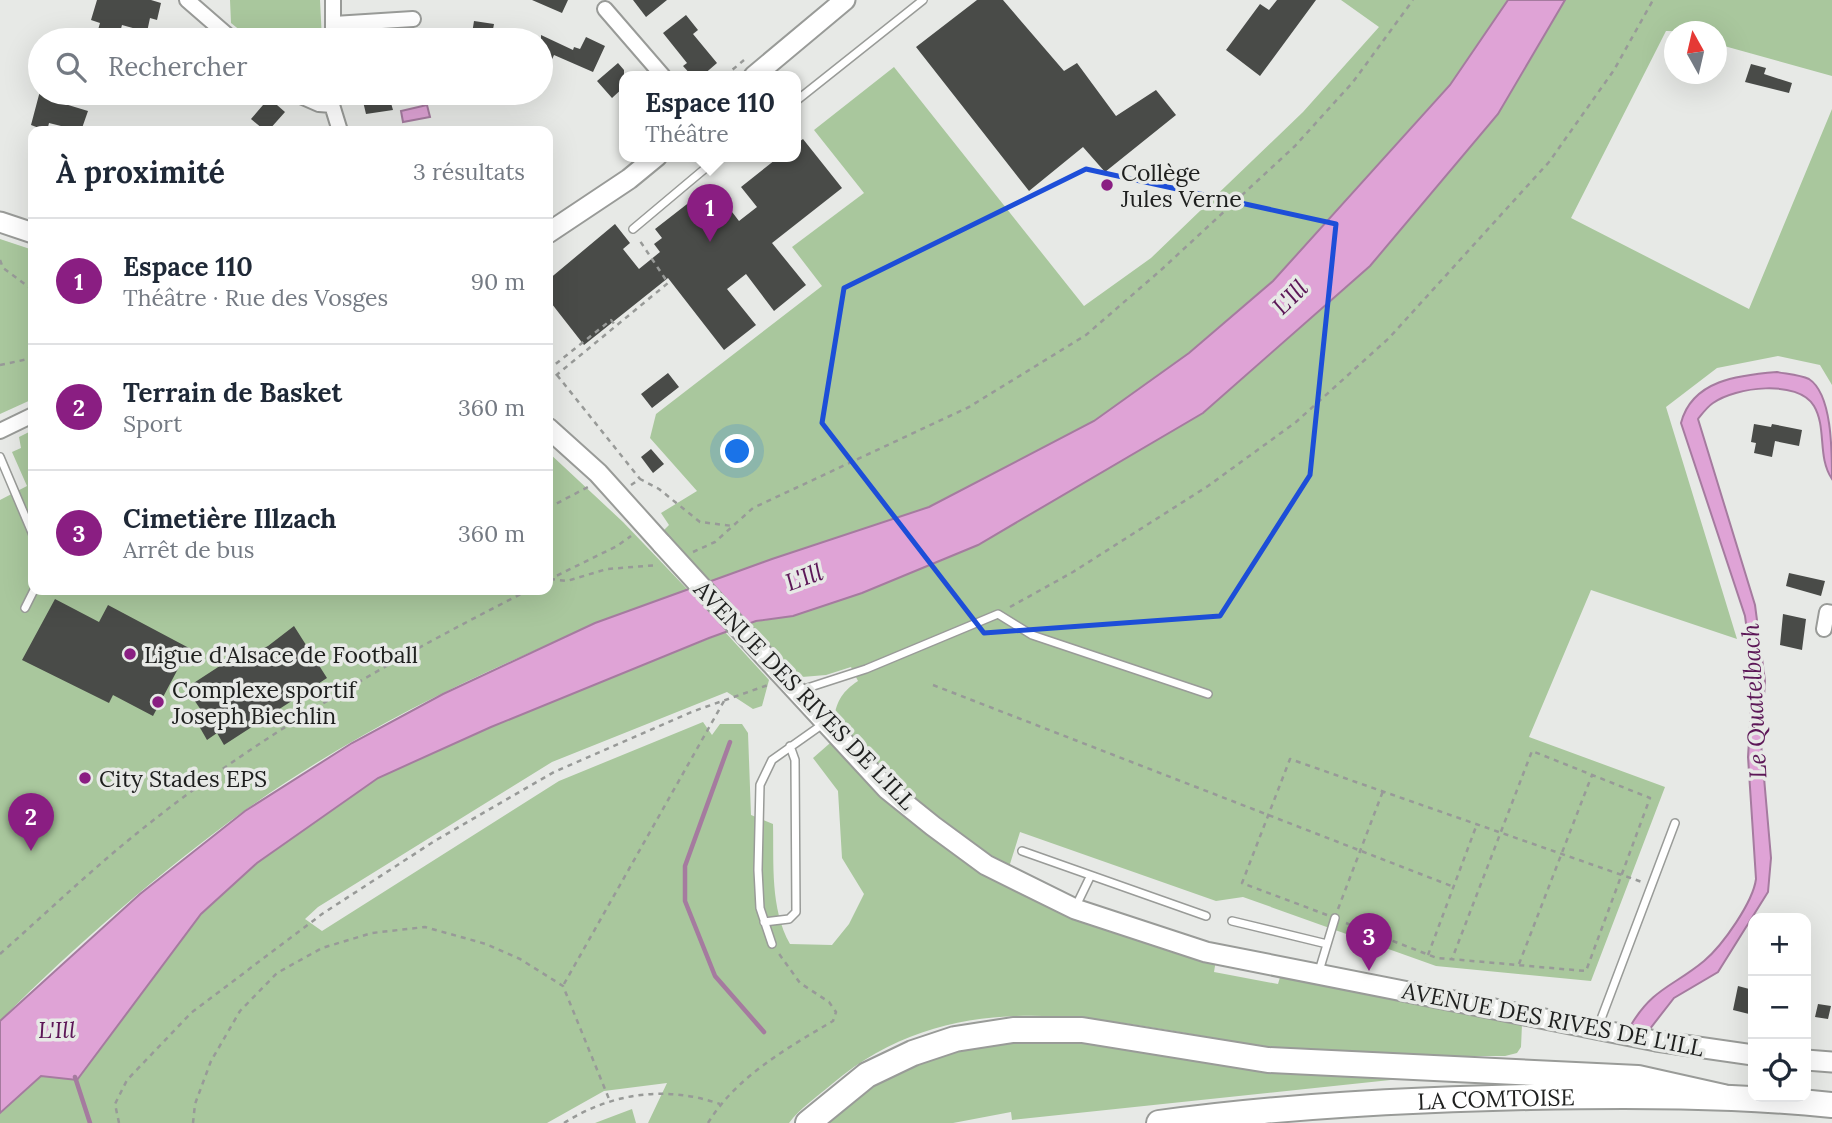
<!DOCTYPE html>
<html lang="fr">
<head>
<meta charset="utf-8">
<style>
	body { margin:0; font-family:Lora,serif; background:#f2f2f3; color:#1f2937 }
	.controls { position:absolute; right:21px; bottom:21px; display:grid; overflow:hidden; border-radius:14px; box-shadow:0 7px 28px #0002 }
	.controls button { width:63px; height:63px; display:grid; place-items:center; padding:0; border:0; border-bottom:2px solid #e0e1e3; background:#fff; color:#1f2937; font:35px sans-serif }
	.compass { position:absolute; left:1664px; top:21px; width:63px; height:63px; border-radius:50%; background:#fff; box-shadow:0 7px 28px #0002; rotate:352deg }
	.you { position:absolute; left:738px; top:452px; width:24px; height:24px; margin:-18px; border:5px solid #fff; border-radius:50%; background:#1a73e8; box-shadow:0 0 0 10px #1a73e833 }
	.badge { display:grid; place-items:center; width:46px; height:46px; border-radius:50%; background:#8a1e82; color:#fff; font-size:23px; font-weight:700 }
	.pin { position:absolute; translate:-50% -58px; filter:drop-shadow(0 2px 4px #0008) }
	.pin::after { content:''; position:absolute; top:37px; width:24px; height:21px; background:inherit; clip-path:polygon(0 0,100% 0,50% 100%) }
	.popup { position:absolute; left:619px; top:71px; width:182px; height:91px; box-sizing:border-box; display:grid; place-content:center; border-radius:14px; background:#fff; filter:drop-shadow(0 2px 5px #0005); font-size:23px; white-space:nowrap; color:#747a83 }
	.popup b { font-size:26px; color:#1f2937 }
	.popup::after { content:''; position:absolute; left:50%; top:100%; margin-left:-14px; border:14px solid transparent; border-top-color:#fff }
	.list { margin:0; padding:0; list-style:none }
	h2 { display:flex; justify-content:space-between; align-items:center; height:91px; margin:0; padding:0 28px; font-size:30px }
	h2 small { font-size:23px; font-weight:400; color:#747a83 }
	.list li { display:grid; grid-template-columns:46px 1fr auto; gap:21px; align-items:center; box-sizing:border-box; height:126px; padding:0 28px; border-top:2px solid #e0e1e3 }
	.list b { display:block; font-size:26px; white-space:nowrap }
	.list p { margin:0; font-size:23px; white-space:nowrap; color:#747a83 }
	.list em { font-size:23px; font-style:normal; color:#747a83 }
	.icon { flex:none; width:38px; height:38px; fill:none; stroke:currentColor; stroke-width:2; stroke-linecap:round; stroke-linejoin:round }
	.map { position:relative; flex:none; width:1832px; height:1123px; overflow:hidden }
	.search { position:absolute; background:#fff; box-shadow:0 7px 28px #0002; left:28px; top:28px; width:525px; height:77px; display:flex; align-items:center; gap:18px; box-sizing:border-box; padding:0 24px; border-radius:38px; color:#747a83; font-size:26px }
	.panel { position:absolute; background:#fff; box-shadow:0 7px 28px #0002; left:28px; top:126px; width:525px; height:469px; border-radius:14px }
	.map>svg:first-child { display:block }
</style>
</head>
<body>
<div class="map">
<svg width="1832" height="1123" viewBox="0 0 1832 1123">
	<rect width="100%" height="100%" fill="#e7e9e6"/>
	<path fill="#a9c79d" d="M230,0H320L322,40H252L231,23Z
		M1341,0H1508L1450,85L1273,281L1189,353L1094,421L929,507L710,581L664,530L669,525L661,513L697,491L650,438L656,414L822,286L792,247L864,193L814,130L894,67L1084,306L1151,258L1303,112L1379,27Z
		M1565,0H1832V76L1717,44L1716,32L1666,31L1571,218L1749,309L1832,109V385L1820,365L1778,356L1717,368L1666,407L1737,639L1591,590L1529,737L1665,787L1591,981L1436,966L1243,897L1216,901L1020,832L1004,883C1073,917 1141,943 1216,960L1214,972L1278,984L1281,974L1522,1024L1521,1047L1517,1053L1505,1056C1433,1056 1358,1057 1287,1049C1131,1030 968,969 832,1084C818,1096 800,1108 789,1123H648L667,1083L604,1091L547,1123H0V1113L41,1075L77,1080L201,914L257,863L378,778L491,727L725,632L769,680L762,706L753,709L727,692L552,762L318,907L305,919L322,931L559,781L703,722L712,735L720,724H742L748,733L751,815L773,824C774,864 770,908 790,944L832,945L849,924L864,894L842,858L838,791L813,758L845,730L834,718C837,700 843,691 858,681L851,667L826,675L802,677L786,665L747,623L793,616L862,593L978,545L1498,114Z
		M0,239L33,250V399L0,414Z
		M33,430V590H548V452L623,522L688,590C534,646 378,715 244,811C161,871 72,948 0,1021V500L27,486L12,452L21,448L19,437Z
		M1059,1038L1428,1076L1012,1120L1011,1112L953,1123H821C871,1087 924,1049 989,1042C1012,1039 1036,1039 1059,1038Z
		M632,1109L636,1123H595Z"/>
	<path fill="#dfa3d6" stroke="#a57b9f" stroke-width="2" d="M1508,0H1565L1498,114L1370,266L1203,413L978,545L862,593L793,616L756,621L709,638L491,727L378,778L257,863L201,914L77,1080L41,1076L0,1113V1021L140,894L245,811L352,743L443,694L595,623L772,559L929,507L1094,421L1189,353L1273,281L1450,85Z
		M427,105L430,117L403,122L401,111Z
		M1777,372C1787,374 1800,375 1809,379C1832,394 1832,450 1832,479C1817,457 1827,428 1814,406C1798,379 1735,387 1713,403C1707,407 1702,414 1698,419L1755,605L1765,681L1761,743L1771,858L1768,892L1718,972L1674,998L1649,1030L1631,1025C1653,988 1674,986 1704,961C1723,945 1753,902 1756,879L1748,757L1753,675L1745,616L1681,423C1692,380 1739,375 1777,372Z"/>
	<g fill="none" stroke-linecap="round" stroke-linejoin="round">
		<path stroke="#a57b9f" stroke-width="4.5" d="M730,742L685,866V901L715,976L764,1032
			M75,1077L90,1123"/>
	</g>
	<path fill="#494b48" d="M97,0H151L161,3L157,20L150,18L147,32L122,25L118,40H95L100,23L91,20Z
		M532,0H568L562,13Z
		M633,0H667L646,17Z
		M977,0H1003L1064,71L1077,63L1116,116L1156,90L1176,115L1105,172L1083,147L1029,191L916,47Z
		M1277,0H1316L1260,76L1226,50L1260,4L1269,10Z
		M686,15L698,30L693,34L717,63L702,76H692L683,66L687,63L663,33Z
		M474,21L494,24L491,40H471Z
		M541,35L573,50L574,47L580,49L586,37L605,46L593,72L554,55L541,84Z
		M618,63L624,70V87L612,98L597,81Z
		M1751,64L1766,68L1764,74L1792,83L1789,93L1745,82Z
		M40,91L56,96L55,101L88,111L81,131L49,123L47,131L31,125Z
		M361,93H388L393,110L366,114Z
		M269,98L285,112L269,130L266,126L263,129L251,119Z
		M803,139L842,188L772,243L806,285L774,311L746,274L727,289L756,325L724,350L668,278L584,345L548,299V280L615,224L630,243L623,249L639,269L660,252L654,244L662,238L655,229L700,194L707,204L719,195L739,221L757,207L741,187L780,156H796V144Z
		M668,373L679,387L652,408L641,394Z
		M1754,424L1771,427L1772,424L1802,430L1799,446L1775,441L1772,457L1754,453L1756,443L1751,442Z
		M651,449L664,464L653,473L641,457Z
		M1789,573L1825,581L1821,596L1786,586Z
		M55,599L99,622L108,605L189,648L153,716L113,695L109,703L22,660Z
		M1783,614L1806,619L1802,650L1780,645Z
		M294,626L327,678L224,745L217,733L207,740L195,719L203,713L186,688L232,658L231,645L244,658L268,646Z
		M1738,986L1753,990V1015L1733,1010Z
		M1818,1004L1831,1006L1828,1019L1815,1017Z"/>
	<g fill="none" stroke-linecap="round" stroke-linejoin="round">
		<defs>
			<path id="lane" d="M796,101L923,0
				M633,229L720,156
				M0,457L33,535
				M25,608L34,590
				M798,691L866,669L998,614L1032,635L1208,694
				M1022,851L1206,916
				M1075,908L1090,877
				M1232,921L1327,944
				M764,922L789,919L796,912L795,760L790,746
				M772,944L760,908L758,870L760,785L772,760L823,724
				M1319,971L1335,918
				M1598,1027L1675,823"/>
			<path id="street" d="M187,0L233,40
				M333,0V40
				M605,9L663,76
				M334,24L413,19
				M294,93L319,104L332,105L340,131
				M0,431L33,415
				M1824,629L1827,612L1832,613"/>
			<path id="secondary" d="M754,76L845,0
				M0,222L33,233
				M548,233L629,179L657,156
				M548,428L598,473L662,544
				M779,672L887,789L933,826L986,865L1075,909L1206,952L1656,1041L1753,1055
				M1806,1060L1832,1062"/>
			<g id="highway">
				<path d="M808,1123L867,1075L913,1053L955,1039L1013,1030H1082L1268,1060L1638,1078L1723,1097"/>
				<path id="s1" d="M1159,1123C1282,1106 1406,1100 1530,1097C1631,1095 1731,1095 1832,1105"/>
			</g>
		</defs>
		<use href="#lane" stroke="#999b98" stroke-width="10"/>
		<use href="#street" stroke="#999b98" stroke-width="18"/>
		<use href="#secondary" stroke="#999b98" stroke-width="23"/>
		<use href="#highway" stroke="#999b98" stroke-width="28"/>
		<path stroke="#989a98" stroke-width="2.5" stroke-dasharray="5 5" stroke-linecap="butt" d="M725,76L744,60
			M0,260L3,268L33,290
			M0,365L33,358
			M548,370L611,320L615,325
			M557,375L640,479
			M548,382L668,283L638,238
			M631,485L640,479L659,489L700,522L733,526
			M548,508L588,487
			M693,552L715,542L753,508L969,407L1086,335L1161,270L1295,146L1353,82L1413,0
			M550,579L567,581L607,569L658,565
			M548,580L617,546L631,536
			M1010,607L1073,572L1208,486L1296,422L1389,338L1549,162L1614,70L1653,0
			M933,685L1454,887
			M1338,909L1383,791
			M1327,915L1242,883L1290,759L1642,882
			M1346,923L1437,958C1487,962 1537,967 1586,971L1650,798L1532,751L1452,959
			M0,954C45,914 89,872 136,834C256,737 392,659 529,590
			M1428,955L1477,824
			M1519,964L1592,775
			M564,984L724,701
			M119,1123L115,1104L127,1080L191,1013L322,914L433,842L554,772L694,711L768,685
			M193,1123L195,1104L211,1061L240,1011L277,973L322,948L372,933L425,927L486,944L520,959L563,986L609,1099
			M564,1123C612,1093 665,1085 720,1104
			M708,1123C736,1077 787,1048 833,1021L836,1012L829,1002L800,983L777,951"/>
		<use href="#lane" stroke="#fff" stroke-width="7"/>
		<use href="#street" stroke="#fff" stroke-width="14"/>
		<use href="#secondary" stroke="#fff" stroke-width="19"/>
		<use href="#highway" stroke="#fff" stroke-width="24"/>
		<defs>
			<path id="secondary-bridge" d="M662,544L779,672"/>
		</defs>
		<use href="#secondary-bridge" stroke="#999b98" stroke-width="23" stroke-linecap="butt"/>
		<use href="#secondary-bridge" stroke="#fff" stroke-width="19"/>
	</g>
	<path fill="none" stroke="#1d4ed8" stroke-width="5" stroke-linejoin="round" d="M1086,169L1336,224L1310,475L1220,616L984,633L822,423L844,288Z"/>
	<g fill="#8a1e82" stroke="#e7e9e6" stroke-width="2.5">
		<circle cx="1107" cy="185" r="7"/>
		<circle cx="130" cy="654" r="7"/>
		<circle cx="158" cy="702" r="7"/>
		<circle cx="85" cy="778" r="7"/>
	</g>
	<g text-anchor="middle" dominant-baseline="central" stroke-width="7" stroke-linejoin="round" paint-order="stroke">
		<g font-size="23" fill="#1e1f1e" stroke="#e7e9e6" text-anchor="start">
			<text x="1121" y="172">Collège<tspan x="1121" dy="26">Jules Verne</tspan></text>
			<text x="144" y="654">Ligue d'Alsace de Football</text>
			<text x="172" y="689">Complexe sportif<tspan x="172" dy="26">Joseph Biechlin</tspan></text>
			<text x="99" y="778">City Stades EPS</text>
		</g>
		<g font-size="23" fill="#1e1f1e" stroke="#e7e9e6">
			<text transform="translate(805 695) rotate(46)">AVENUE DES RIVES DE L'ILL</text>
			<text transform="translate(1553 1019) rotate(11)">AVENUE DES RIVES DE L'ILL</text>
			<text stroke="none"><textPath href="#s1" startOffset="338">LA COMTOISE</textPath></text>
		</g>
		<g font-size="24" font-style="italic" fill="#5c1757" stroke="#e7e9e6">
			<text transform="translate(1290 297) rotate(-44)">L'Ill</text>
			<text transform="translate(804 577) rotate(-19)">L'Ill</text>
			<text transform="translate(1754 701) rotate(-93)">Le Quatelbach</text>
			<text x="57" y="1029">L'Ill</text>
		</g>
	</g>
</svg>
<div class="controls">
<button>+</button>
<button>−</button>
<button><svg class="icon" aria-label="locate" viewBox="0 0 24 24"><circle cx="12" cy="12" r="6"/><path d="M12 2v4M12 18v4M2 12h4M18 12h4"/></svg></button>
</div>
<svg class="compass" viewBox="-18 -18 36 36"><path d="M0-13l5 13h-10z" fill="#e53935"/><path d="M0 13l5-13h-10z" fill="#747a83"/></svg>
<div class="you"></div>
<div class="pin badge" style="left:710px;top:242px">1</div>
<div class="popup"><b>Espace 110</b>Théâtre</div>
<div class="pin badge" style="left:31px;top:851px">2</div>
<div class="pin badge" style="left:1369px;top:971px">3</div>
<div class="search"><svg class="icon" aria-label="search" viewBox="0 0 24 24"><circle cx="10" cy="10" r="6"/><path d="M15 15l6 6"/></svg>Rechercher</div>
<section class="panel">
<h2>À proximité<small>3 résultats</small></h2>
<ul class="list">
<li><span class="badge">1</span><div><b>Espace 110</b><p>Théâtre · Rue des Vosges</p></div><em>90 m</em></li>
<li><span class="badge">2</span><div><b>Terrain de Basket</b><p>Sport</p></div><em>360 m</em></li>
<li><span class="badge">3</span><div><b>Cimetière Illzach</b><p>Arrêt de bus</p></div><em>360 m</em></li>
</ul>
</section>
</div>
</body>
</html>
